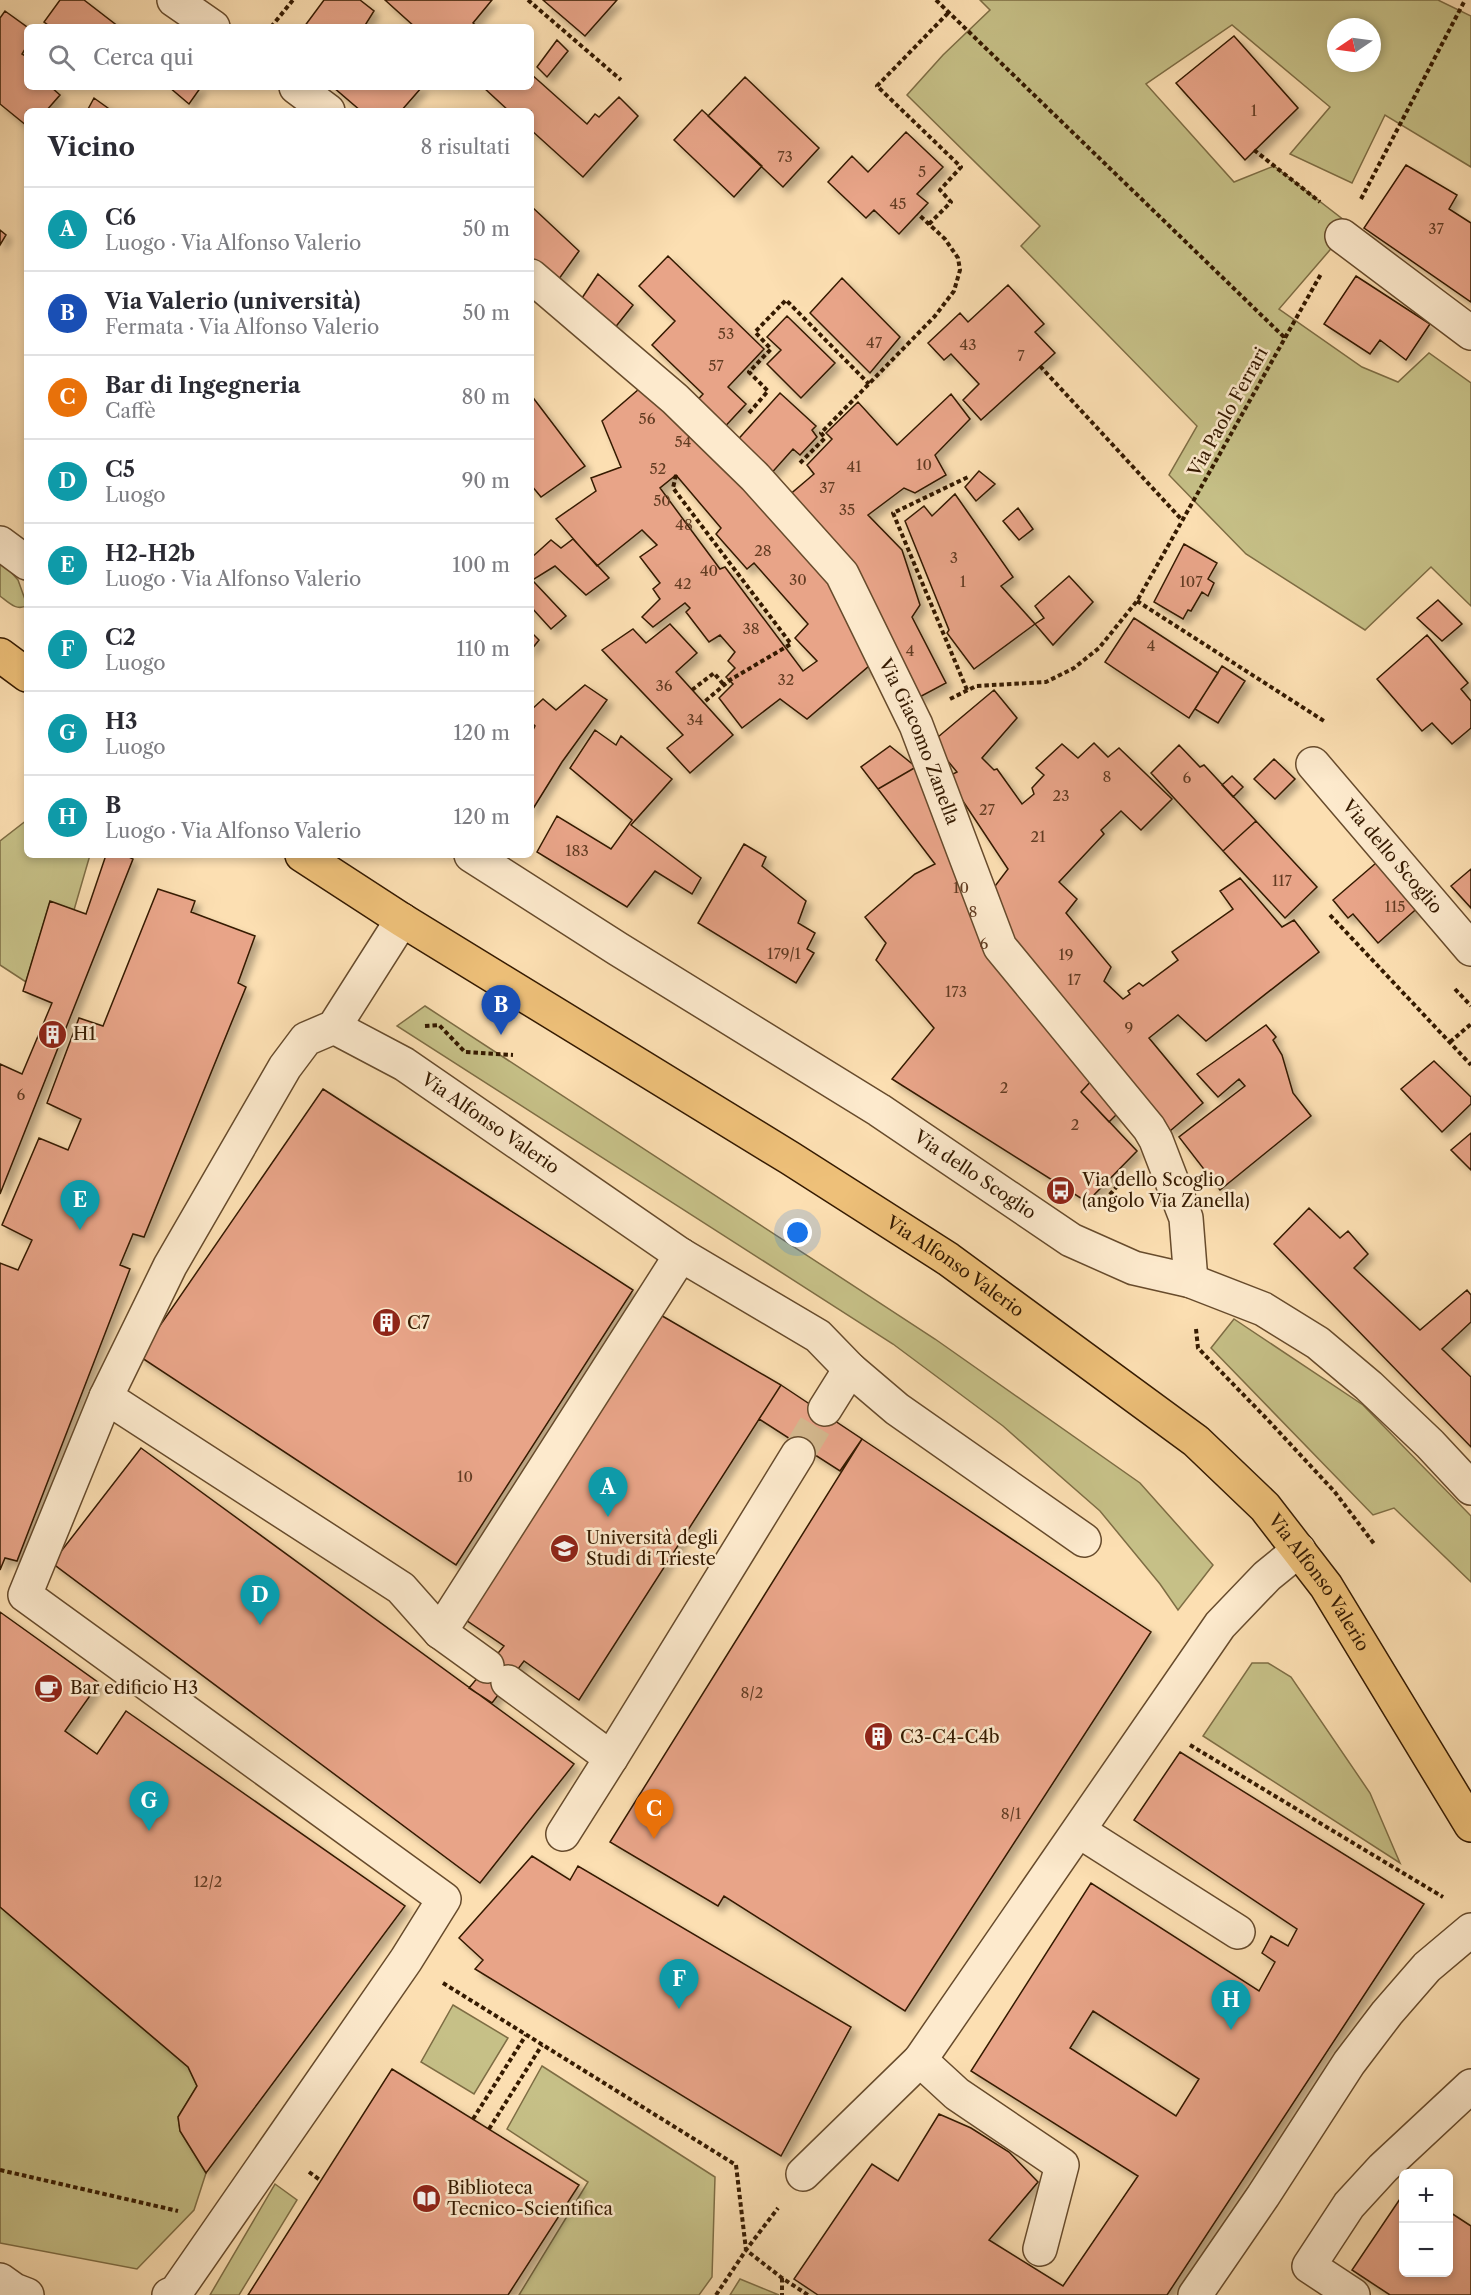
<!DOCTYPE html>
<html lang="it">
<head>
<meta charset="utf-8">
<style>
	body { margin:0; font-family:"Libre Caslon Text",serif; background:#f2f2f3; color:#2b2b33 }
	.controls { position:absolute; right:18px; bottom:18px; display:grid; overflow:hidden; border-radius:9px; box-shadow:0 3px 9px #0003 }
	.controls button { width:54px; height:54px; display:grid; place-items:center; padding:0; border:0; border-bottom:2px solid #e1e1e2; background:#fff; color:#2b2b33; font:30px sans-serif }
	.compass { position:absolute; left:1327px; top:18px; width:54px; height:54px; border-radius:50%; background:#fff; box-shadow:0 3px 9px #0003; rotate:257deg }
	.you { position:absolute; left:798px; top:1233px; width:21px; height:21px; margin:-15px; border:4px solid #fff; border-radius:50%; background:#1a73e8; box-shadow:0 0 0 9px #1a73e833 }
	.badge { display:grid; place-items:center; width:39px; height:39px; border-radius:50%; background:#8f2418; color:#fff; font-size:20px; font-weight:700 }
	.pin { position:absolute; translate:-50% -50px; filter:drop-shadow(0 2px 3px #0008) }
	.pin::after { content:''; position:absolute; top:32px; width:21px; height:18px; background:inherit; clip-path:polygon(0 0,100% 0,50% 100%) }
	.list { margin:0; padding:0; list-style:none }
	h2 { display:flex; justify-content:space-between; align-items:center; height:78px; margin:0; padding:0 24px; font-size:26px }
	h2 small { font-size:20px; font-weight:400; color:#7c7c81 }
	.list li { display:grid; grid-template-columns:39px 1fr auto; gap:18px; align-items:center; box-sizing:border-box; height:84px; padding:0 24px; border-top:2px solid #e1e1e2 }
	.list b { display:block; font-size:22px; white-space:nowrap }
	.list p { margin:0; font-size:20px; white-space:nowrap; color:#7c7c81 }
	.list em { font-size:20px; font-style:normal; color:#7c7c81 }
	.icon { flex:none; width:33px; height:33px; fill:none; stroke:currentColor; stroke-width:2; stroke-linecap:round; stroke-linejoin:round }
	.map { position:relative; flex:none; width:1471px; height:2295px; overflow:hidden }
	.search { position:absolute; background:#fff; box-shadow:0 3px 9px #0003; left:24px; top:24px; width:510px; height:66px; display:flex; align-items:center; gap:15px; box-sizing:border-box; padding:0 21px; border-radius:9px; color:#7c7c81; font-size:22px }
	.panel { position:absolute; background:#fff; box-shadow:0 3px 9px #0003; left:24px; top:108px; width:510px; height:750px; border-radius:9px }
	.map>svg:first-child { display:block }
</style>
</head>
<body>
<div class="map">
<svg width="1471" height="2295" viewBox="0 0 1471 2295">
	<defs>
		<filter id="shadow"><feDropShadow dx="5.5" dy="5.5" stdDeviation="3" flood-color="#0004"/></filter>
	</defs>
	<rect width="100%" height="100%" fill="#fcdfb2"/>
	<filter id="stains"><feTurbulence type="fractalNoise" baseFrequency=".00333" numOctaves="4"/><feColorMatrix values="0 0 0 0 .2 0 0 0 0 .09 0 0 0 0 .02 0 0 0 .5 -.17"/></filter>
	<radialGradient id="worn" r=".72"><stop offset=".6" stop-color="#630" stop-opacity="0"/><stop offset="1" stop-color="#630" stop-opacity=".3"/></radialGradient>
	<path fill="#c6c087" stroke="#7e6d44" stroke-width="1.5" fill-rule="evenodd" d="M980,0H1438L1471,16V167L1385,115L1352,183L1290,154L1330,107L1232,25L1146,84L1234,182L1274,166L1349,224L1342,236L1279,309L1362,367L1398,382L1429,353L1471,383V606L1431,567L1365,630L1246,554L1169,475L1197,426L1021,246L1040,226L907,95L943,55L990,10ZM1336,27H1372V63H1336Z
		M0,560L18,580L27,605C17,612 8,602 0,596Z
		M27,820V855H90L74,910L50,902L26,982L0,965V841Z
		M425,1006L935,1339L1140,1483L1213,1565L1178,1610L1160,1584L1100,1511L1003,1426L893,1344L397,1026Z
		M1234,1319L1363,1405L1471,1516V1582L1394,1508L1373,1515L1211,1348Z
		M1252,1663H1268L1291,1677L1370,1793L1400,1863L1203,1736Z
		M0,1907L188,2067L197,2086L178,2117L180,2131L206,2173L194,2210L137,2269L0,2243Z
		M453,2005L508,2038L474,2094L421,2062Z
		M542,2066L715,2177L712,2277L699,2295H519L588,2182L507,2129Z
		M275,2184L297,2200L239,2295H210Z
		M740,2279L779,2295H730Z"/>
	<path fill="#e8a488" stroke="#351a00" stroke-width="1.5" fill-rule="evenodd" filter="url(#shadow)" d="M60,0H84L119,27H51L44,22Z
		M324,0H360L374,11L364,27H304Z
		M385,0H492L473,23L478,27H415Z
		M543,0H617L585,36Z
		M5,11L27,27V46L22,54L27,57V87H51L60,95L46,111H27V126L0,104V18Z
		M1234,36L1298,108L1245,160L1176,83Z
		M557,40L568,51L547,77L537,67Z
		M531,74L587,124L595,114L599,117L619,97L638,116L583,177L531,130V111H509L483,87H531Z
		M745,77L819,148L783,187L708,116Z
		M169,87H201L189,104Z
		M333,87H422L401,111H361Z
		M94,98L112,111H87Z
		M702,110L762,166L734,197L674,140Z
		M906,132L943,167L917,194L928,203L899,234L874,210L866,218L828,182L852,156L868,172Z
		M1406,165L1457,195L1449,209L1471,223V302L1364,228Z
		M531,206L579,251L556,283L531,262Z
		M0,230L6,235L0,245Z
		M668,256L764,349L728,387L746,404L719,433L691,407L703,394L652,345L675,321L639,286Z
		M598,274L633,305L610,334L578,304Z
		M1356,276L1430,324L1406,360L1380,340L1370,354L1324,324Z
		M842,278L900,337L870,373L810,313Z
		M1008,285L1044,324L1035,332L1055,353L981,420L963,400L979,384L951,354L944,360L928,343L960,313L968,322Z
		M787,316L835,363L801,398L767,364L781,350L767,337Z
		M646,383L826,564L876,660L807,719L780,699L742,728L719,698L733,684L726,677L735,668L728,661L735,652L720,635L709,642L686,612L690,608L685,603L653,627L642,617L660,599L653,589L660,583L640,557L657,545L642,530L597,566L556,519L596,491L591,478L621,467L602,421ZM676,475L721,528L716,534L747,569L754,563L808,624L795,638L817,661L803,671L725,567L720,569L660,488Z
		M780,393L816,426L812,430L817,437L800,455L793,449L768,477L733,445Z
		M951,394L970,419L935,455L946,475L915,493L904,488L868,515L902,550L920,605L912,617L946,683L914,700L787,497L814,474L807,465L832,439L826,433L858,402L897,445Z
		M531,395L585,466L541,497L531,485Z
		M979,471L995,484L976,501L965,487Z
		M955,494L1013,577L1001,586L1035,624L974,669L947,633L949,630L905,521L924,506L932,516Z
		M1018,508L1033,529L1019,540L1003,521Z
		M573,539L609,578L586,595L555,566L531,581V558L551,540L561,548Z
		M1184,544L1217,563L1208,579L1214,583L1208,596L1202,592L1191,611L1188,610L1183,619L1154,602Z
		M1069,576L1093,602L1053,645L1035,624L1044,618L1035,606Z
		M534,582L566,616L551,629L531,607V584Z
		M1438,600L1462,624L1442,641L1417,618Z
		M1134,618L1218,673L1189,718L1105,662Z
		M670,624L697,653L676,672L733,735L690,773L667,748L683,735L602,650L633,629L646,643Z
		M531,632L539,640L531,650Z
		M1427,635L1468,683L1461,689L1471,701V728L1452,744L1432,723L1422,731L1377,679Z
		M1222,666L1245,681L1218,723L1195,709Z
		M585,685L607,700L562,762L531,812V734L535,726L531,722V710L543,699L556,710Z
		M994,690L1017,718L982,758L994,770L997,769L1022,804L1034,794L1032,788L1044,775L1036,768L1062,744L1078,758L1094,743L1108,757L1119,748L1172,799L1141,830L1121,811L1101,830L1104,834L1059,882L1077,899L1066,913L1111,967L1104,981L1123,999L1130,994L1128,991L1139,983L1143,986L1178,960L1172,952L1233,909L1220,891L1240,878L1282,927L1294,920L1319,952L1206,1041L1178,1015L1149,1038L1203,1103L1170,1131L1020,948L989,894L1008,869L947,777L957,772L932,742Z
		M595,730L616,745L621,736L672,779L631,825L701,878L692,894L655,871L627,907L537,852L557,816L611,849L632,820L570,768Z
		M1179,745L1200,767L1204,765L1256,821L1223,851L1151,773Z
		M890,746L916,767L878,789L861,767Z
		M1274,759L1295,779L1275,799L1254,779Z
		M916,767L1093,1079L1081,1092L1137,1151L1087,1202L892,1079L934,1028L876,960L886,943L865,917L915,874L935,864L878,789Z
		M1232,776L1243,787L1233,797L1222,785Z
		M1256,821L1317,887L1285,918L1223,851Z
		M744,844L766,857L762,866L806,901L798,923L815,933L807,949L814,953L796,983L698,923Z
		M106,855H125L133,859L0,1194V1064L22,1074L52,1003L23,991L50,901L86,914Z
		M1383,857L1422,904L1378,943L1353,914L1348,918L1333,900Z
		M1471,869V908L1451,886Z
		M158,889L195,901L191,912L255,936L238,983L246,987L144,1237L133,1234L120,1265L130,1269L17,1561L5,1558L0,1570V1263L18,1270L32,1240L2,1225L39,1138L68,1150L81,1119L47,1103L79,1018L103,1026Z
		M1266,1025L1276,1037L1273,1040L1282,1055L1293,1093L1311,1116L1220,1190L1179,1137L1245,1086L1239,1079L1218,1097L1197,1074Z
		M1434,1061L1471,1097V1104L1442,1132L1401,1089Z
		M1093,1079L1120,1111L1109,1122L1081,1092Z
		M323,1089L633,1290L456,1565L139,1356Z
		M1471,1133V1170L1451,1150Z
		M1309,1208L1340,1238L1348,1231L1368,1254L1354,1268L1420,1330L1467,1290L1471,1295V1322L1442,1349L1471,1377V1447L1274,1244Z
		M652,1310L781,1385L579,1700L524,1661L492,1703L469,1688L504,1646L457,1614Z
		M781,1385L862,1439L840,1471L759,1419Z
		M862,1439L1151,1632L905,2011L724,1896L718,1906L610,1842Z
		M141,1448L574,1764L480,1883L52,1563Z
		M0,1612L99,1683L65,1731L97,1754L126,1711L405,1906L206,2173L180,2131L178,2117L197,2086L188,2067L0,1907Z
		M1180,1752L1424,1904L1167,2295H818L794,2279L872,2164L898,2181L939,2114L971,2128L1009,2152L1038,2182L989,2240L1063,2286L1138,2176L971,2071L1091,1883L1259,1991L1275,1962L1262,1953L1271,1936L1288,1946L1297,1929L1134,1820ZM1093,2011L1199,2079L1176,2116L1070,2048Z
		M532,1856L570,1880L578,1866L851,2027L781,2156L475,1969L483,1960L459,1938Z
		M392,2069L579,2185L508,2295H248Z
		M1404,2193V2272H1448V2211L1471,2226V2295H1390L1352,2270Z"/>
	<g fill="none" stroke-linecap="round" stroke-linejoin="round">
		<path stroke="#d4b88e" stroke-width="33" stroke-dasharray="33 16" stroke-linecap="butt" d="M798,1454L825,1409"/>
		<defs>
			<g id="minor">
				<path d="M174,0L213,27"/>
				<path d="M296,87L328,111"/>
				<path d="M1342,236L1471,333"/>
				<path id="s1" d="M531,276L675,399L755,477L842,574L916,725L1000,947L1149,1128L1156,1140L1186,1218L1191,1281"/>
				<path d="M0,543L27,563"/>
				<path id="s2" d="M1313,764L1471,949"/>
				<path id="s3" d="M471,855L618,949L879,1110L1071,1240L1134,1268L1191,1281L1263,1309L1318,1343L1369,1386L1430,1444L1471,1488"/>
				<path id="s4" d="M334,1027L404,1064L681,1255L818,1336L850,1369L825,1409"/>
				<path d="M850,1369L897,1409L1084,1540"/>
				<path d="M106,1397L401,1588L440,1632L487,1666"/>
				<path d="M440,1632L681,1255"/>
				<path d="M508,1682L611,1758L798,1454"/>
				<path d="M1079,1831L1238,1932"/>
				<path d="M563,1834L611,1758"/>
				<path d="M920,2060L957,2094L1062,2165L1040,2249"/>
				<path d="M803,2174L920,2060L1220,1625L1267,1576L1299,1550"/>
				<path d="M0,2280L14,2290L27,2295"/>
				<path d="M169,2295L176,2292L406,1960L444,1899L25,1595L106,1397L170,1266L285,1067L306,1039L334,1027L402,920"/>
				<path d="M1195,2295L1263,2196L1349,2063L1387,2013L1427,1967L1471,1930"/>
				<path d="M1353,2295L1309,2266L1349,2205L1383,2168L1471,2086"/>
			</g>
			<g id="major">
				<path d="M0,655L27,675"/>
				<path id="s5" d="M302,855L402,920L790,1158L948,1259L1196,1441L1265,1507L1326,1586L1471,1825"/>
			</g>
		</defs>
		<use href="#minor" stroke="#674b2c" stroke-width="36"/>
		<use href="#major" stroke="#351a00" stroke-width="36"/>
		<path stroke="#351a00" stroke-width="4" stroke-dasharray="4.5 3" stroke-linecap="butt" d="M528,0L621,80
			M936,0L1285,338
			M271,27L293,0
			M1254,150L1320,202
			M1361,199L1465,0
			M929,224L951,202L940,190L961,167L877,86L949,12
			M1040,366L1182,520
			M749,413L768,391L749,372L771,349L755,332L786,300L869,384
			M800,463L825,438L821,433L935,316L954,291L960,270L958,258L945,239L918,214
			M676,475L673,488L791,644L730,680L703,703
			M1137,601L1324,721
			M692,690L714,673L724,685
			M967,690L893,513L968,477
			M950,699L976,686L1046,682L1074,668L1099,648L1137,601L1321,274
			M1330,915L1471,1065
			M1455,989L1471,1006
			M425,1026L439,1025L465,1052L513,1055
			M1450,1042L1471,1024
			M1100,1206L1125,1177
			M1196,1329L1198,1348L1266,1418L1334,1491L1375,1545
			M1190,1745L1443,1897
			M443,1983L736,2165L746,2250L782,2278L808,2295
			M473,2119L526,2035
			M489,2129L542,2045
			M0,2170L178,2211
			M309,2172L320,2180
			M782,2278V2295
			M716,2295L746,2250L778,2208"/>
		<use href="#minor" stroke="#fdeacd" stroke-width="33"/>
		<use href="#major" stroke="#eec079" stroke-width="33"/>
	</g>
	<defs>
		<symbol id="building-disc" viewBox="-11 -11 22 22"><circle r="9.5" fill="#8f2418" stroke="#fdeacd"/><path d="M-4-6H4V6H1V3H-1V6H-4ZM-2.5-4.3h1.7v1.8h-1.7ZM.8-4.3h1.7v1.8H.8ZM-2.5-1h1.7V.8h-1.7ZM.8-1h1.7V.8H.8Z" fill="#fff"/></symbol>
		<symbol id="bus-disc" viewBox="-11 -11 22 22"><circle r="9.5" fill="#8f2418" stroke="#fdeacd"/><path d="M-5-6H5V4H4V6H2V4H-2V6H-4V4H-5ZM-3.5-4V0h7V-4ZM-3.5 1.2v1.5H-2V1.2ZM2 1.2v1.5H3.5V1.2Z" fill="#fff"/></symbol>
		<symbol id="university-disc" viewBox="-11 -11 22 22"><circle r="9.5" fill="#8f2418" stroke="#fdeacd"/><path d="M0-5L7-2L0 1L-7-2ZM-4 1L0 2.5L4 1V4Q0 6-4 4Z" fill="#fff"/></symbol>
		<symbol id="cafe-disc" viewBox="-11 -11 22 22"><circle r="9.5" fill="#8f2418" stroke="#fdeacd"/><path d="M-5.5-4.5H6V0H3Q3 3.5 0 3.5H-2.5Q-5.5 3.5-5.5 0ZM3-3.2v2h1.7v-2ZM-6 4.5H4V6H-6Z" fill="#fff"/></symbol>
		<symbol id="library-disc" viewBox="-11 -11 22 22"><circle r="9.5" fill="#8f2418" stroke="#fdeacd"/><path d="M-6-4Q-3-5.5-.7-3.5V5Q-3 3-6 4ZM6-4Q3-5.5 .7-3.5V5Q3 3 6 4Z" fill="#fff"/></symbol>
	</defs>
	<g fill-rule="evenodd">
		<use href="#building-disc" x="36" y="1018" width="33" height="33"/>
		<use href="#bus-disc" x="1044" y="1174" width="33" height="33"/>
		<use href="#building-disc" x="370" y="1306" width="33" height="33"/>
		<use href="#university-disc" x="548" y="1532" width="33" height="33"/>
		<use href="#cafe-disc" x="32" y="1672" width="33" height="33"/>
		<use href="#building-disc" x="862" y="1720" width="33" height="33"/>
		<use href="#library-disc" x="410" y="2182" width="33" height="33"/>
	</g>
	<g text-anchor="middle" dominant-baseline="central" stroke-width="5" stroke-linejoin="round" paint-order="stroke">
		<g font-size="15" fill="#623c22">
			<text x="1254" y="110">1</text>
			<text x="785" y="156">73</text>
			<text x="922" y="171">5</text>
			<text x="898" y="203">45</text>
			<text x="1436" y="228">37</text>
			<text x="726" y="333">53</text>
			<text x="874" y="342">47</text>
			<text x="968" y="344">43</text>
			<text x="1021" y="355">7</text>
			<text x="716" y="365">57</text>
			<text x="647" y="418">56</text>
			<text x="683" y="441">54</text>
			<text x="924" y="464">10</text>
			<text x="854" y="466">41</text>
			<text x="658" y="468">52</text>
			<text x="827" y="487">37</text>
			<text x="662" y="500">50</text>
			<text x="847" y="509">35</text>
			<text x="684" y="524">48</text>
			<text x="763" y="550">28</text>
			<text x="954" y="557">3</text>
			<text x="709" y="570">40</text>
			<text x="798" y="579">30</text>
			<text x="963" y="581">1</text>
			<text x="1191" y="581">107</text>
			<text x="683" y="583">42</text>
			<text x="751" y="628">38</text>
			<text x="1151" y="645">4</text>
			<text x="910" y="650">4</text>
			<text x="786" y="679">32</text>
			<text x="664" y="685">36</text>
			<text x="695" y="719">34</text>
			<text x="1107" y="776">8</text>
			<text x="1187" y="777">6</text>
			<text x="1061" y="795">23</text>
			<text x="987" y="809">27</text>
			<text x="1038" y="836">21</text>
			<text x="577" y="850">183</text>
			<text x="1282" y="880">117</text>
			<text x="961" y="887">10</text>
			<text x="1395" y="906">115</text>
			<text x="973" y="911">8</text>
			<text x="984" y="943">6</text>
			<text x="784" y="953">179/1</text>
			<text x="1066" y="954">19</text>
			<text x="1074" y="979">17</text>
			<text x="956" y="991">173</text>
			<text x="1129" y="1027">9</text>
			<text x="1004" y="1087">2</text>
			<text x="21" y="1094">6</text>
			<text x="1075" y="1124">2</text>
			<text x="465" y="1476">10</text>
			<text x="752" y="1692">8/2</text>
			<text x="1011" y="1813">8/1</text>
			<text x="208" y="1881">12/2</text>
		</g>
		<g font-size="18" fill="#351a00" stroke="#fdeacd">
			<text transform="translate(1228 412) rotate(-61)">Via Paolo Ferrari</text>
			<text stroke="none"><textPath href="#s1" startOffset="616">Via Giacomo Zanella</textPath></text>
			<text stroke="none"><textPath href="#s2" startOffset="122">Via dello Scoglio</textPath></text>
			<text stroke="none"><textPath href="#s4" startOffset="184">Via Alfonso Valerio</textPath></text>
			<text stroke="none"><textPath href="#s3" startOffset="597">Via dello Scoglio</textPath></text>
			<text stroke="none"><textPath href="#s5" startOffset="772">Via Alfonso Valerio</textPath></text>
			<text stroke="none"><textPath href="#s5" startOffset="1258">Via Alfonso Valerio</textPath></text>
		</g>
		<g font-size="18" fill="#351a00" stroke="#fdeacd" text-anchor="start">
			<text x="73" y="1034">H1</text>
			<text x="1082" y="1180">Via dello Scoglio<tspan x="1082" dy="21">(angolo Via Zanella)</tspan></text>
			<text x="407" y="1323">C7</text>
			<text x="586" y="1538">Università degli<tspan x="586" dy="21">Studi di Trieste</tspan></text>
			<text x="70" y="1688">Bar edificio H3</text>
			<text x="900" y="1737">C3-C4-C4b</text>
			<text x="447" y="2188">Biblioteca<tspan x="447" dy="21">Tecnico-Scientifica</tspan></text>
		</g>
	</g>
	<rect width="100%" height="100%" filter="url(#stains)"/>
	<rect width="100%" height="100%" fill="url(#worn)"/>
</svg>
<div class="controls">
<button>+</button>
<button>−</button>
</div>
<svg class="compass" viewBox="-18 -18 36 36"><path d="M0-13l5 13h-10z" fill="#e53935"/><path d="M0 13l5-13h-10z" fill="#7c7c81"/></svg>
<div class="you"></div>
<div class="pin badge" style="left:608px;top:1517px;background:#0f9aa8">A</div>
<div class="pin badge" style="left:501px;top:1035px;background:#1a4fb4">B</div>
<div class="pin badge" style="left:654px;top:1839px;background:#e8710a">C</div>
<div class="pin badge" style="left:260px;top:1625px;background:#0f9aa8">D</div>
<div class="pin badge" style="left:80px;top:1230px;background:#0f9aa8">E</div>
<div class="pin badge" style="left:679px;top:2009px;background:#0f9aa8">F</div>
<div class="pin badge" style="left:149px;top:1831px;background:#0f9aa8">G</div>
<div class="pin badge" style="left:1231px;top:2030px;background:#0f9aa8">H</div>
<div class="search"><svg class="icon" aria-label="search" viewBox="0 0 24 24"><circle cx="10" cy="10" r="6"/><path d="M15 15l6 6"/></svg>Cerca qui</div>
<section class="panel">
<h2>Vicino<small>8 risultati</small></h2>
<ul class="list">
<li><span class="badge" style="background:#0f9aa8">A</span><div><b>C6</b><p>Luogo · Via Alfonso Valerio</p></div><em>50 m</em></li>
<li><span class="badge" style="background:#1a4fb4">B</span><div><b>Via Valerio (università)</b><p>Fermata · Via Alfonso Valerio</p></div><em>50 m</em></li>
<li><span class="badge" style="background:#e8710a">C</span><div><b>Bar di Ingegneria</b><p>Caffè</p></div><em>80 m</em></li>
<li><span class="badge" style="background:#0f9aa8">D</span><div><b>C5</b><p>Luogo</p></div><em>90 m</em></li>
<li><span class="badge" style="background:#0f9aa8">E</span><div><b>H2-H2b</b><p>Luogo · Via Alfonso Valerio</p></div><em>100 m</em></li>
<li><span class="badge" style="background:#0f9aa8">F</span><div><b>C2</b><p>Luogo</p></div><em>110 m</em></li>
<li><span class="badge" style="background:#0f9aa8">G</span><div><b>H3</b><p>Luogo</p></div><em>120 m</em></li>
<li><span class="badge" style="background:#0f9aa8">H</span><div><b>B</b><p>Luogo · Via Alfonso Valerio</p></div><em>120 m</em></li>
</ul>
</section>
</div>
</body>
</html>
